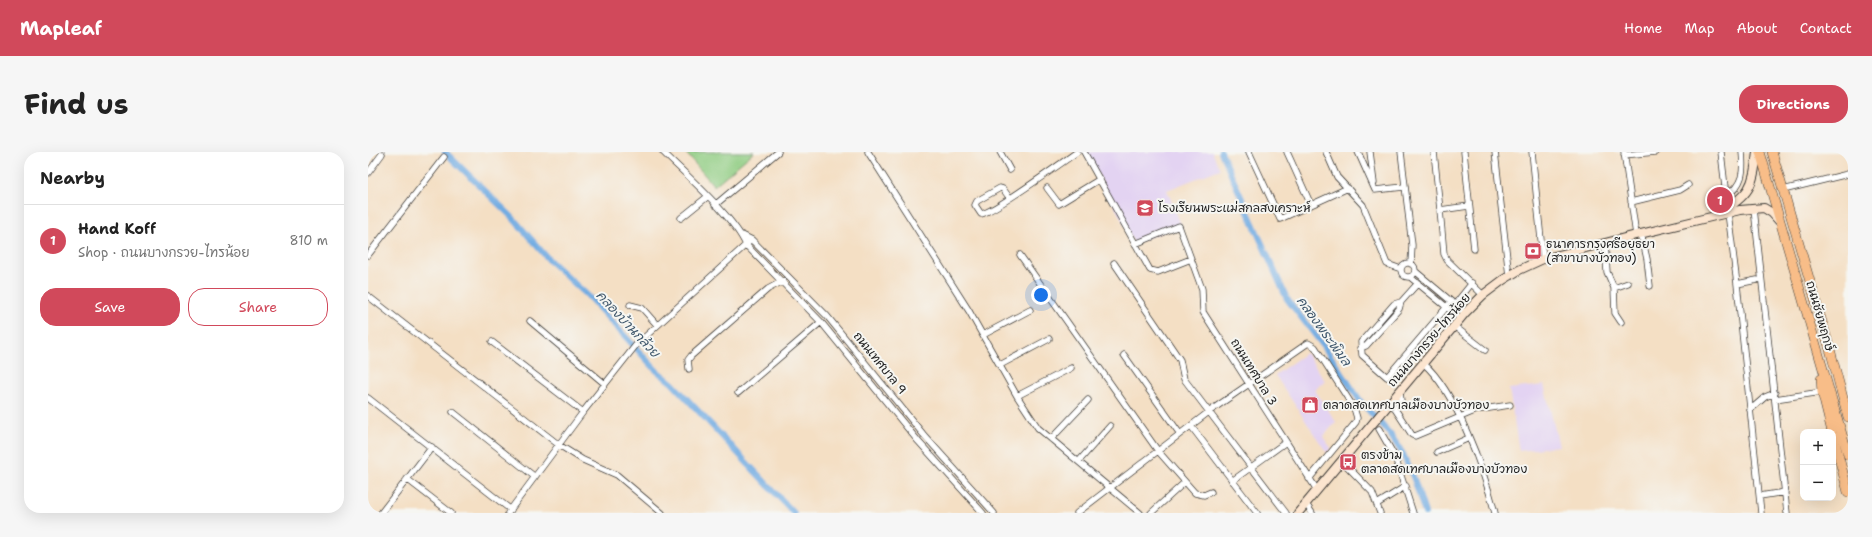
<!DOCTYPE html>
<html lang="en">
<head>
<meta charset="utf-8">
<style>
	body { margin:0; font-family:"Shantell Sans","Playpen Sans Thai",sans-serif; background:#f6f6f6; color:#222 }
	.controls { position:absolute; right:12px; bottom:12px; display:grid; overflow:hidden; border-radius:8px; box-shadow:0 4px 16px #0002 }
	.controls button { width:36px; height:36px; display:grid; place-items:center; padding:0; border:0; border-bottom:1px solid #e0e0e0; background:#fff; color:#222; font:20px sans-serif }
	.you { position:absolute; left:673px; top:143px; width:14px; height:14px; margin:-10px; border:3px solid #fff; border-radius:50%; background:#1a73e8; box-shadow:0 0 0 6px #1a73e833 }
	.badge { display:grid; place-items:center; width:26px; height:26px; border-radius:50%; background:#d1495b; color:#fff; font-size:13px; font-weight:700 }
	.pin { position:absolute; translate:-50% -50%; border:2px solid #fff; box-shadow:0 1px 4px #0006 }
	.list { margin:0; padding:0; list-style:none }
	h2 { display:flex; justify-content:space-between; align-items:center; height:52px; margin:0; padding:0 16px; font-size:17px }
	h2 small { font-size:13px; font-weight:400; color:#767676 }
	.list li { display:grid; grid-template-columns:26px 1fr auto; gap:12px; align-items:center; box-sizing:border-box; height:72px; padding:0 16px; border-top:1px solid #e0e0e0 }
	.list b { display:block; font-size:15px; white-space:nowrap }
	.list p { margin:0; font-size:13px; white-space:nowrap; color:#767676 }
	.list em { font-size:13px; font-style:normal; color:#767676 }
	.actions { display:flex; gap:8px; padding:12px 16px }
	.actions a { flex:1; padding:9px 0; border:1px solid #d1495b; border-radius:16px; text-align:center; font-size:14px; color:#d1495b }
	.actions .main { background:#d1495b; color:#fff }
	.map { position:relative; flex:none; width:1480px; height:361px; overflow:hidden; border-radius:16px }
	header { display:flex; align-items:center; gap:24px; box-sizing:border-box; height:56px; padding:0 20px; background:#d1495b; color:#fff }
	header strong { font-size:19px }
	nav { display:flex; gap:22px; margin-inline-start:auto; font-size:14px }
	.intro { display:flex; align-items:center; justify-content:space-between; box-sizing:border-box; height:96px; padding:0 24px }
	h1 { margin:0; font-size:28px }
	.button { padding:10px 18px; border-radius:16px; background:#d1495b; color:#fff; font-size:14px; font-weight:700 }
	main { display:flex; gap:24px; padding:0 24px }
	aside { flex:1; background:#fff; border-radius:16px; box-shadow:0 4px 16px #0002 }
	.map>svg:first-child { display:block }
</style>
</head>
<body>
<header>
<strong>Mapleaf</strong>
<nav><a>Home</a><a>Map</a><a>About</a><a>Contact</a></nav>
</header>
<div class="intro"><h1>Find us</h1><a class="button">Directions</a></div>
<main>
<aside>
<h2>Nearby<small></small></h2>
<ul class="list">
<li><span class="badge">1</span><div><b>Hand Koff</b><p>Shop · ถนนบางกรวย-ไทรน้อย</p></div><em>810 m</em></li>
</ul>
<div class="actions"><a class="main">Save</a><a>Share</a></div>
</aside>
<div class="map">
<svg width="1480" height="361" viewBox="0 0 1480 361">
	<rect width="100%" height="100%" fill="#f6f6f2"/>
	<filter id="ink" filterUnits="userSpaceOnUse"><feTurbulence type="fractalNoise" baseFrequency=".025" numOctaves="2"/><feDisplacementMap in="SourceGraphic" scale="8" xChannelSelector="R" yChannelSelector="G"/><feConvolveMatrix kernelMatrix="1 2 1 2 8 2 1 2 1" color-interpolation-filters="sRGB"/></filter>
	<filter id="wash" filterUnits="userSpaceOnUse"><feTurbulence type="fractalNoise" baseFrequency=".012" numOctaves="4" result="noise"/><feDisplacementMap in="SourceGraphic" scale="16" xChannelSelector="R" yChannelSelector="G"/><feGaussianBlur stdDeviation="0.9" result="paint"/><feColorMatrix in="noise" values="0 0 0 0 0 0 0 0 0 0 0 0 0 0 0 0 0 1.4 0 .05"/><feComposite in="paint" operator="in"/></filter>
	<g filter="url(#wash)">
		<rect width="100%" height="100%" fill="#f4dfc4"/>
		<path fill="#e3d3f2" d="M718,0H844L852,17L799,38L813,73L766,91Z
			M938,201L957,229L946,237L968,270L955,285L963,296L959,301L907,223Z
			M1176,233L1191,294L1151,299L1141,237Z"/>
		<path fill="#8fcc81" stroke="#56744e" d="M317,0H386L346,34Z"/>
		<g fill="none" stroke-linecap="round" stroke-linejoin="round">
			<path stroke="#72ace2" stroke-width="6" d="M77,0L144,65L182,109L218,142L289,219L304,231L426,361
				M853,0L919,147L957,196L993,250L1022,282L1035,302L1046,327L1057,361"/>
		</g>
	</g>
	<g filter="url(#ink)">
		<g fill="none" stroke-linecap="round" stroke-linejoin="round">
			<defs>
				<path id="minor" d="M295,0C318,23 366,65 378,93L453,170L550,289L615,361
					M500,0L601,159L649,244L670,276L772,361
					M632,0L642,18
					M716,0L782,118L790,120L823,107
					M881,0L912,67L980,36
					M919,0L943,53
					M958,0L969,25L995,53L1019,112L1033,117
					M990,0L1007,38L1036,35
					M1002,0L1006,31
					M1033,0L1044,93L1043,112
					M1066,0L1072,58
					M1096,0L1106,97
					M1127,0L1141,124
					M1164,0L1175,107
					M1256,0L1268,83
					M1353,0L1358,44L1361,54
					M1256,3L1288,0
					M0,21L14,2
					M679,36L691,52L732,27
					M1415,38L1480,22
					M1358,44C1375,33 1376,20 1374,0
					M641,45L635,37L632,36L609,49L607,53L613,62C624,61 695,10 709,0
					M1263,50L1312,38L1320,33
					M347,53L410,0
					M1101,54L1072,58L1076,102L1079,108L1115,143
					M1386,57L1419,361
					M1360,61L1369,132L1393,361
					M313,66L339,45
					M1273,81L1279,107L1282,134
					M374,83L384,88L459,164L555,282L626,361
					M1237,91L1239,120L1246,136L1247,161L1253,170
					M767,92L811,74L834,137L835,160L949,338
					M0,103L76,5
					M652,103L790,299L827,341L836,343L843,340
					M746,111L808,202L812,208L816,227L918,361
					M1033 118a7 7 0 1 1 14 0a7 7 0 1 1-14 0Z
					M1047,119L1097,161
					M1042,125L1093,167
					M1369,132L1389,128
					M1246,136L1260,131
					M0,144L191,293L215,308L249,323L294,361
					M1033,150L1026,152L993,190L994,203L1019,225L1083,150
					M262,153L274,156L289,173
					M1084,156L1104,131
					M162,169L237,232
					M1086,174L1117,198
					M615,183L662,158
					M124,190L215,260
					M992,196L998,194L1031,157L1033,150L1050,131
					M756,203L812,282
					M1055,211C1088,239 1116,319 1127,361
					M632,213L681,187
					M321,217L320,208L323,204L400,137L415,129
					M1032,240L1033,249L1027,257L1044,283L1047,284L1109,258L1142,253
					M370,241L453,170
					M649,244L703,216
					M0,246L143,358
					M1407,247L1454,240
					M1382,258L1397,245L1407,241
					M85,260L167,325
					M823,274L889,361
					M1011,277L1027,305L1045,361
					M683,287L720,248
					M1069,300L1101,286
					M711,309L742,274
					M974,309L1004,340L1012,361
					M39,327L83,361
					M864,329L918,290
					M1392,344L1417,340
					M938,352L944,361
					M1009,352L1038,334
					M13,361L64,295
					M140,361L215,260L268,193L381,90
					M709,361L842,259L940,191L947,195L986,256L989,266L988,270L941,327
					M783,361L817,330"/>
				<path id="secondary" d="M1351,61C1382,42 1385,36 1389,0
					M930,361L1097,161L1115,143L1135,128L1151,118L1175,107L1268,83L1372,58L1396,56L1404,61L1411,69"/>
				<path id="primary" d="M1392,0L1480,303
					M1404,0L1463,201L1480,265
					M1453,227L1454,240L1464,280
					M1465,283L1480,340"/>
			</defs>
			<use href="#minor" stroke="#3c3935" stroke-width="7"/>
			<use href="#secondary" stroke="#3c3935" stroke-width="10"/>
			<use href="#primary" stroke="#3c3935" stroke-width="10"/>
			<use href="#minor" stroke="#fff" stroke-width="5.5"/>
			<use href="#secondary" stroke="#fce5cf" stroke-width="8"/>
			<use href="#primary" stroke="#f8bd88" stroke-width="9"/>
		</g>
	</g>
	<defs>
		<symbol id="school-square" viewBox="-11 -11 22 22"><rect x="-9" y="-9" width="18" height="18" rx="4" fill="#d1495b" stroke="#f6f6f2"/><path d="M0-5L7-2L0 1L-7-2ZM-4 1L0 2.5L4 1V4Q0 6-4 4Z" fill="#fff"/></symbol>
		<symbol id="bank-square" viewBox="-11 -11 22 22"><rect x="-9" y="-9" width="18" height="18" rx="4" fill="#d1495b" stroke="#f6f6f2"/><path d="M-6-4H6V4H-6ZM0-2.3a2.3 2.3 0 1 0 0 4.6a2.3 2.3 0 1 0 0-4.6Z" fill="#fff"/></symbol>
		<symbol id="shop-square" viewBox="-11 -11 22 22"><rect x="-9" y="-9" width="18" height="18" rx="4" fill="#d1495b" stroke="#f6f6f2"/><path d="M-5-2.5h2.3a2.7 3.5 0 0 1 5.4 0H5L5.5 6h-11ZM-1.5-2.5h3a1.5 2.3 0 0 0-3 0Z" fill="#fff"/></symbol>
		<symbol id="bus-square" viewBox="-11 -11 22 22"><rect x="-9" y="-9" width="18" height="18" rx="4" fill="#d1495b" stroke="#f6f6f2"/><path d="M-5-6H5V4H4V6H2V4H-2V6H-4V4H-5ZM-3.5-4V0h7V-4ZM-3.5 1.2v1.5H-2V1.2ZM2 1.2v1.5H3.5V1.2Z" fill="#fff"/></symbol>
	</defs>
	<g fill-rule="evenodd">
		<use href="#school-square" x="767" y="46" width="20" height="20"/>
		<use href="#bank-square" x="1155" y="89" width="20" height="20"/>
		<use href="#shop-square" x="932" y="243" width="20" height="20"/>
		<use href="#bus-square" x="970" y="300" width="20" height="20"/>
	</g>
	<g text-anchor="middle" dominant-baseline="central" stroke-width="4" stroke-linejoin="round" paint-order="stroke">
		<g font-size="12" fill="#1c1c1c" stroke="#f6f6f2" text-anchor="start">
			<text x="790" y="56">โรงเรียนพระแม่สกลสงเคราะห์</text>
			<text x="1178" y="92">ธนาคารกรุงศรีอยุธยา<tspan x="1178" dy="14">(สาขาบางบัวทอง)</tspan></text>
			<text x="955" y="253">ตลาดสดเทศบาลเมืองบางบัวทอง</text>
			<text x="993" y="303">ตรงข้าม<tspan x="993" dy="14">ตลาดสดเทศบาลเมืองบางบัวทอง</tspan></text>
		</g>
		<g font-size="12" fill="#1c1c1c" stroke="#f6f6f2">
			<text transform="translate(1452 164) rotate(74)">ถนนชัยพฤกษ์</text>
			<text transform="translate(1061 188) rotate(-49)">ถนนบางกรวย-ไทรน้อย</text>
			<text transform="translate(512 211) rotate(51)">ถนนเทศบาล 9</text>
			<text transform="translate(886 220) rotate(58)">ถนนเทศบาล 3</text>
		</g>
		<g font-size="13" font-style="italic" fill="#3e566b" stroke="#f6f6f2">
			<text transform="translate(260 172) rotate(47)">คลองบ้านกล้วย</text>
			<text transform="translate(956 179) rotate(54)">คลองพระพิมล</text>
		</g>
	</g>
</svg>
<div class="controls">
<button>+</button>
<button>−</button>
</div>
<div class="you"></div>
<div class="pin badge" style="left:1352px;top:48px">1</div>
</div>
</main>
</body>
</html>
